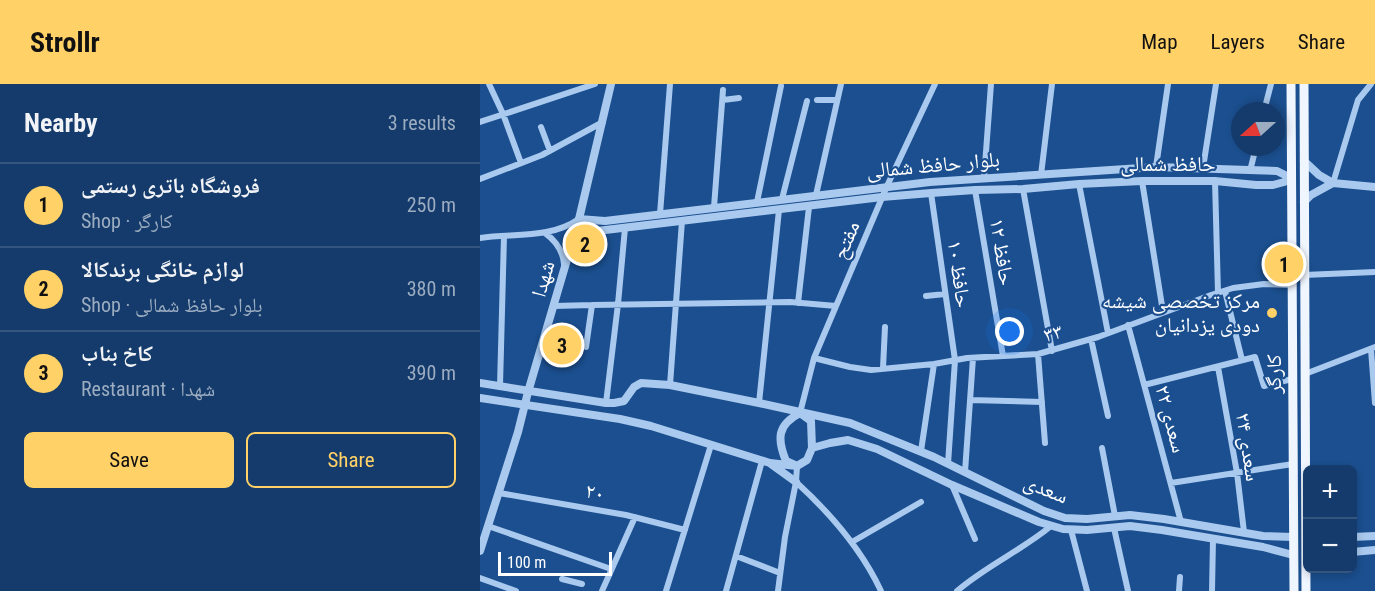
<!DOCTYPE html>
<html lang="en">
<head>
<meta charset="utf-8">
<style>
	body { margin:0; font-family:"Roboto Condensed","Noto Naskh Arabic",sans-serif; background:#214673; color:#f1f3f6 }
	.controls { position:absolute; right:18px; bottom:18px; display:grid; overflow:hidden; border-radius:9px; box-shadow:0 3px 9px #0003 }
	.controls button { width:54px; height:54px; display:grid; place-items:center; padding:0; border:0; border-bottom:2px solid #33557e; background:#143b6b; color:#f1f3f6; font:30px sans-serif }
	.compass { position:absolute; left:751px; top:18px; width:54px; height:54px; border-radius:50%; background:#143b6b; box-shadow:0 3px 9px #0003; rotate:249deg }
	.scale { position:absolute; left:18px; bottom:15px; width:114px; box-sizing:border-box; padding-left:6px; border:3px solid #fff; border-top:0; font-size:16px; line-height:21px; white-space:nowrap; color:#fff; -webkit-text-stroke:4px #1b4f8f; paint-order:stroke }
	.you { position:absolute; left:530px; top:248px; width:21px; height:21px; margin:-15px; border:4px solid #fff; border-radius:50%; background:#1a73e8; box-shadow:0 0 0 9px #1a73e833 }
	.badge { display:grid; place-items:center; width:39px; height:39px; border-radius:50%; background:#ffd166; color:#111; font-size:20px; font-weight:700 }
	.pin { position:absolute; translate:-50% -50%; border:3px solid #fff; box-shadow:0 2px 6px #0006 }
	.list { margin:0; padding:0; list-style:none }
	h2 { display:flex; justify-content:space-between; align-items:center; height:78px; margin:0; padding:0 24px; font-size:26px }
	h2 small { font-size:20px; font-weight:400; color:#9dadc1 }
	.list li { display:grid; grid-template-columns:39px 1fr auto; gap:18px; align-items:center; box-sizing:border-box; height:84px; padding:0 24px; border-top:2px solid #33557e }
	.list b { display:block; font-size:22px; white-space:nowrap }
	.list p { margin:0; font-size:20px; white-space:nowrap; color:#9dadc1 }
	.list em { font-size:20px; font-style:normal; color:#9dadc1 }
	.actions { display:flex; gap:12px; padding:18px 24px }
	.actions a { flex:1; padding:14px 0; border:2px solid #ffd166; border-radius:9px; text-align:center; font-size:21px; color:#ffd166 }
	.actions .main { background:#ffd166; color:#111 }
	.map { position:relative; flex:none; width:895px; height:507px; overflow:hidden }
	header { display:flex; align-items:center; gap:36px; box-sizing:border-box; height:84px; padding:0 30px; background:#ffd166; color:#111 }
	header strong { font-size:28px }
	nav { display:flex; gap:33px; margin-inline-start:auto; font-size:21px }
	main { display:flex }
	aside { flex:1; background:#143b6b }
	.map>svg:first-child { display:block }
</style>
</head>
<body>
<header>
<strong>Strollr</strong>
<nav><a>Map</a><a>Layers</a><a>Share</a></nav>
</header>
<main>
<aside>
<h2>Nearby<small>3 results</small></h2>
<ul class="list">
<li><span class="badge">1</span><div><b>فروشگاه باتری رستمی</b><p>Shop · کارگر</p></div><em>250 m</em></li>
<li><span class="badge">2</span><div><b>لوازم خانگی برندکالا</b><p>Shop · بلوار حافظ شمالی</p></div><em>380 m</em></li>
<li><span class="badge">3</span><div><b>کاخ بناب</b><p>Restaurant · شهدا</p></div><em>390 m</em></li>
</ul>
<div class="actions"><a class="main">Save</a><a>Share</a></div>
</aside>
<div class="map">
<svg width="895" height="507" viewBox="0 0 895 507">
	<rect width="100%" height="100%" fill="#1b4f8f"/>
	<g fill="none" stroke-linecap="round" stroke-linejoin="round">
		<path stroke="#a9c9ee" stroke-width="6" d="M9,0L23,30L41,79
			M243,16L259,14
			M337,16H357
			M784,27L791,0
			M0,38L115,0
			M61,43L70,67
			M676,83L688,0
			M723,84L736,0
			M770,87L776,63
			M561,91L572,0
			M0,95L62,71L123,38
			M504,95L511,0
			M662,97L683,228
			M735,97L738,209
			M853,99L878,16L891,0
			M599,100L628,249
			M543,105L572,267
			M495,106L523,272
			M451,109L475,276L468,380
			M336,111L361,0
			M302,115L327,17
			M277,118L301,2
			M234,123L243,6
			M180,130L190,0
			M65,149C76,157 83,166 84,180
			M0,154C34,149 70,155 99,135
			M824,191L895,188
			M745,207L762,276
			M446,212L465,210
			M318,219L329,123
			M74,222L112,221L310,218L356,222
			M648,241L701,438
			M611,255L628,332
			M106,263L112,221
			M891,265L895,319
			M558,270L565,359
			M334,274L370,283L391,286L454,280L487,274L558,270L618,253L731,211L753,204L784,200L811,201
			M738,283L757,389L764,448
			M403,284L405,243
			M825,290L895,263
			M190,301L202,137
			M664,301L775,273L784,302L812,295
			M20,302L24,152
			M490,316L562,318
			M126,319L138,220L145,144
			M279,319L299,126
			M320,329L334,274L407,102L455,0
			M622,364L635,432
			M441,367L454,280
			M485,388L493,274
			M316,398C350,429 381,464 401,507
			M691,399L813,380
			M472,401L495,455
			M19,409L146,431L205,446
			M8,442L131,485
			M634,444L648,507
			M591,446L607,507
			M372,458L441,418
			M256,472L300,489
			M0,494L36,507
			M82,495L102,500
			M122,507L155,433
			M186,507L231,361
			M246,507L282,377
			M298,507L305,453L316,398L317,382
			M477,507C506,482 542,466 571,442
			M699,507L700,493
			M732,507L733,455"/>
		<path stroke="#a9c9ee" stroke-width="8" d="M824,77L839,91L853,99L895,103
			M824,118L831,111L853,99
			M99,135L125,137L450,98L676,83L797,87L811,94
			M92,162L103,152L117,147L402,113L451,109L495,106L543,105L599,100L662,97H735L776,101H793L804,98L811,94
			M0,299L126,319H134L144,317L154,303L161,299L190,301L279,319L370,339L454,373L564,427L585,434L607,435L650,431L684,435L783,452L813,453
			M0,314L140,335L171,342L290,379L317,382
			M320,329L331,337L332,364L327,376L317,382L306,377C297,355 297,341 320,329Z
			M332,364L350,359L368,356L397,365L472,401L559,438L583,445L607,446L650,442L682,446L783,463L813,471
			M291,380L316,398
			M872,453L895,452
			M0,467L38,348L48,308L99,135L131,0
			M872,468L895,466"/>
		<path stroke="#f0f6ff" stroke-width="9" d="M811,0L814,507
			M824,0L826,507"/>
	</g>
	<circle fill="#ffd166" stroke="#1b4f8f" stroke-width="2" cx="792" cy="229" r="6"/>
	<g text-anchor="middle" dominant-baseline="central" stroke-width="4.5" stroke-linejoin="round" paint-order="stroke">
		<g font-size="21" fill="#fff" stroke="#1b4f8f">
			<text x="688" y="80">حافظ شمالی</text>
			<text transform="translate(453 81) rotate(-5)">بلوار حافظ شمالی</text>
			<text transform="translate(366 156) rotate(-67)">مفتح</text>
			<text transform="translate(522 168) rotate(81)">حافظ ۱۲</text>
			<text transform="translate(479 190) rotate(82)">حافظ ۱۰</text>
			<text transform="translate(63 195) rotate(-74)">شهدا</text>
			<text transform="translate(573 249) rotate(-15)">۳۳</text>
			<text transform="translate(794 290) rotate(-90)">کارگر</text>
			<text transform="translate(691 335) rotate(75)">سعدی ۲۲</text>
			<text transform="translate(768 363) rotate(81)">سعدی ۲۴</text>
			<text transform="translate(566 405) rotate(22)">سعدی</text>
			<text transform="translate(115 408) rotate(10)">۲۰</text>
		</g>
		<g font-size="21" fill="#fff" stroke="#1b4f8f" text-anchor="end">
			<text x="780" y="217">مرکز تخصصی شیشه<tspan x="780" dy="24">دودی یزدانیان</tspan></text>
		</g>
	</g>
</svg>
<div class="controls">
<button>+</button>
<button>−</button>
</div>
<svg class="compass" viewBox="-18 -18 36 36"><path d="M0-13l5 13h-10z" fill="#e53935"/><path d="M0 13l5-13h-10z" fill="#9dadc1"/></svg>
<div class="scale">100 m</div>
<div class="you"></div>
<div class="pin badge" style="left:804px;top:180px">1</div>
<div class="pin badge" style="left:105px;top:160px">2</div>
<div class="pin badge" style="left:82px;top:261px">3</div>
</div>
</main>
</body>
</html>
